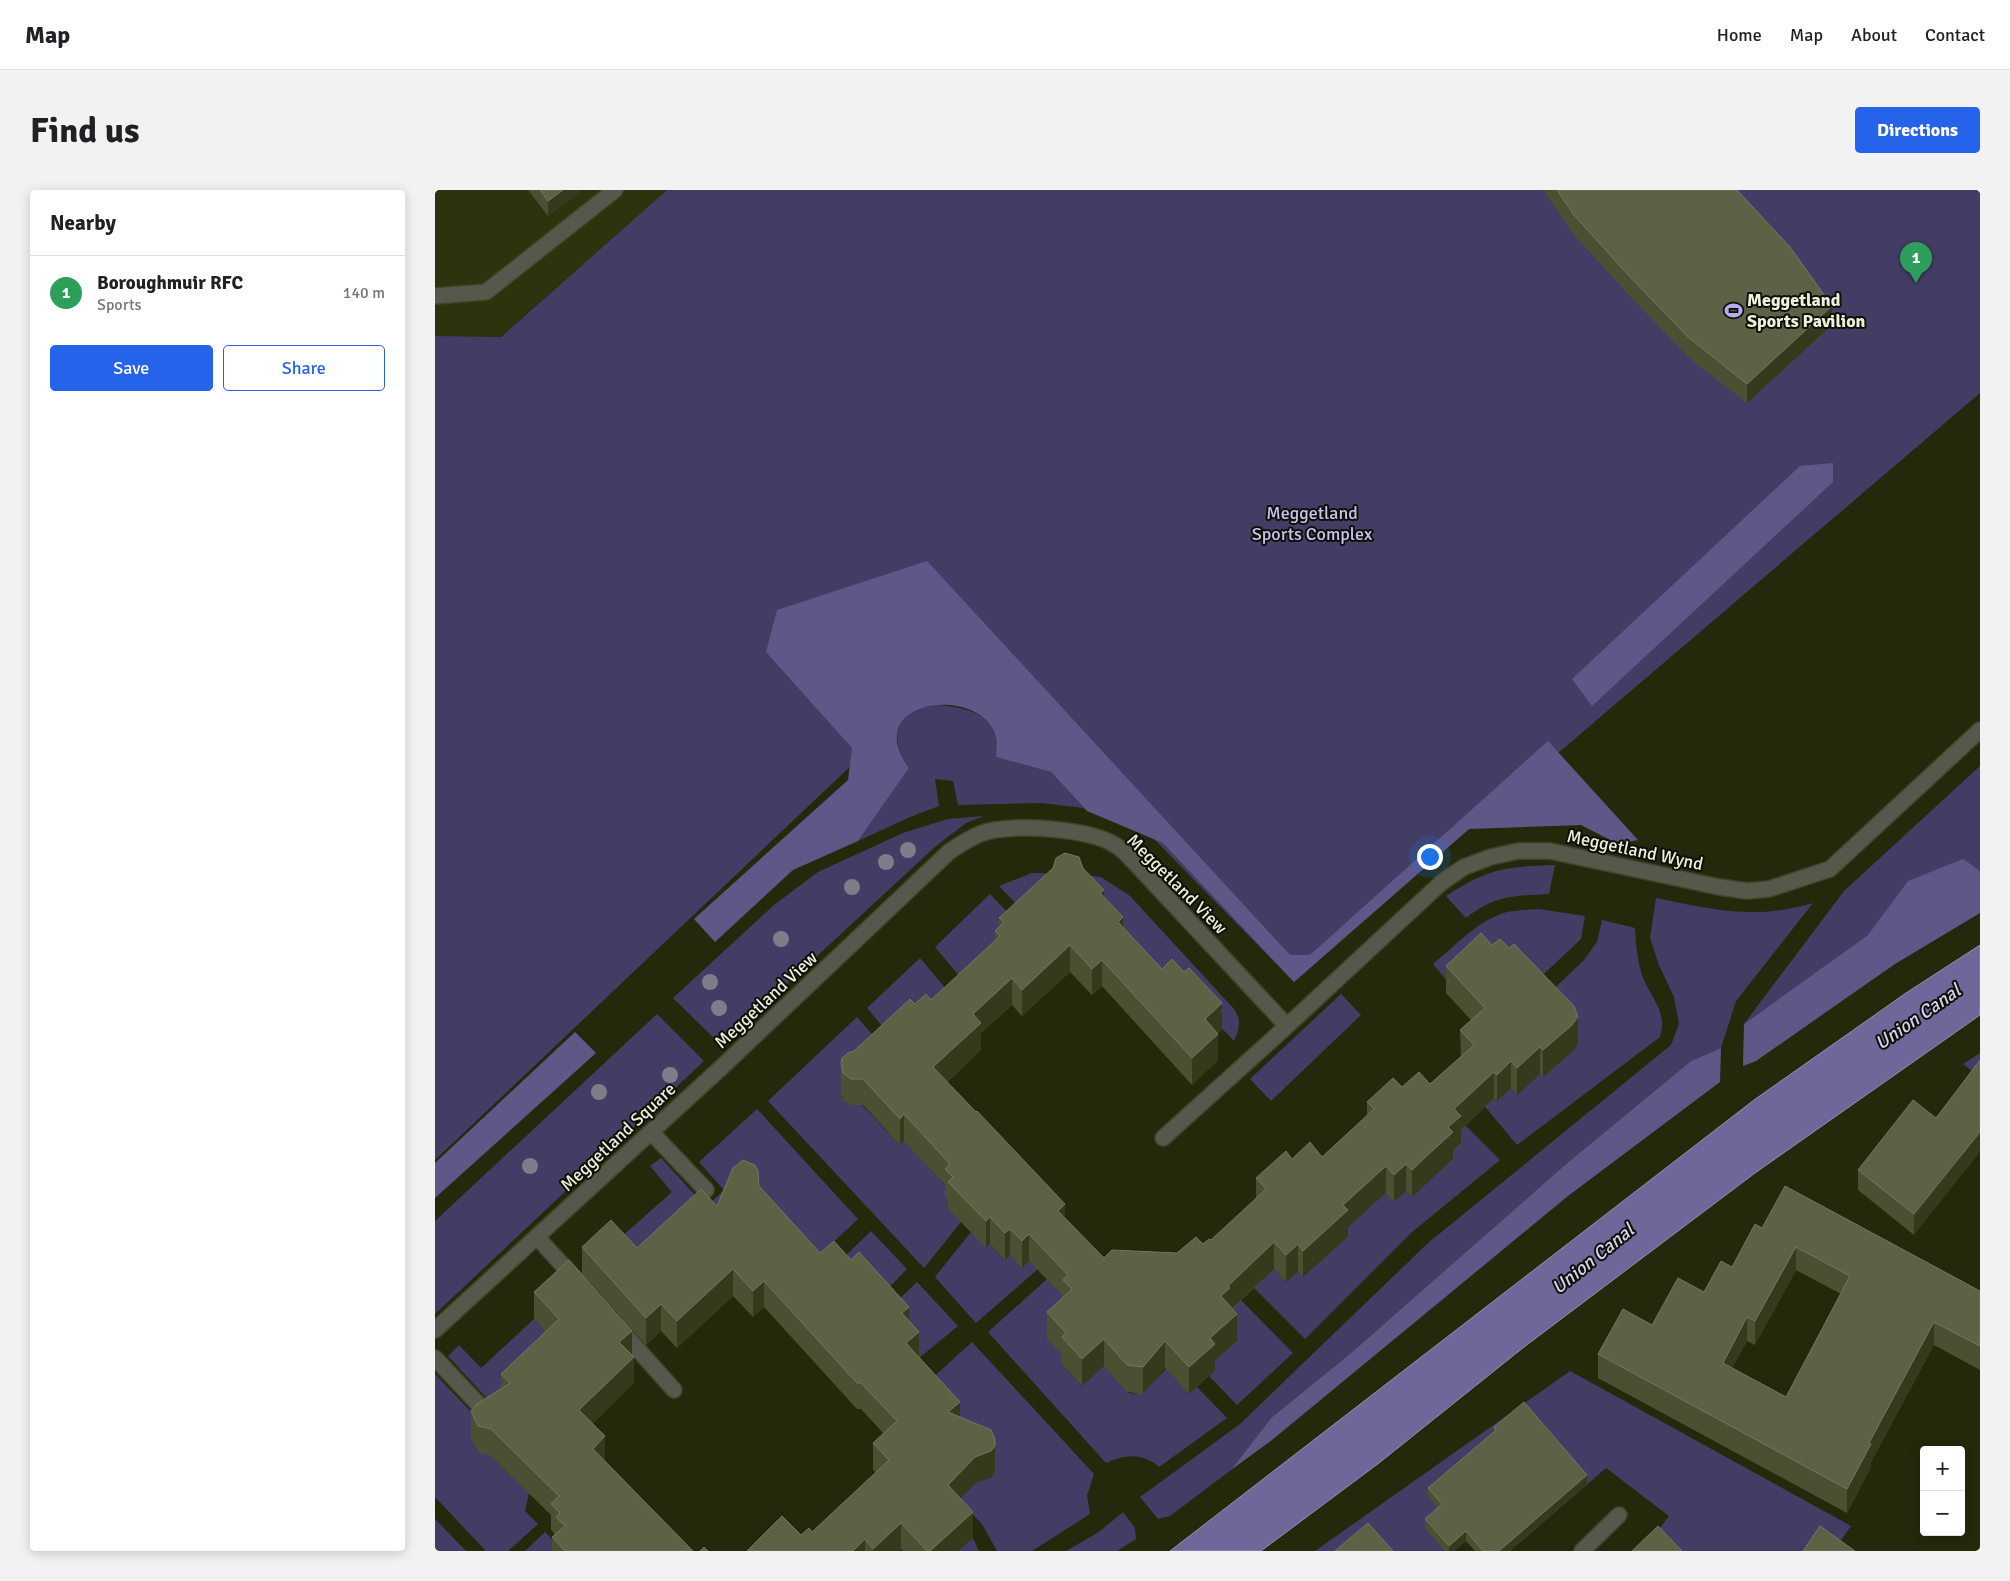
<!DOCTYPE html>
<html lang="en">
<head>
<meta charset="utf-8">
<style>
	body { margin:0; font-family:Signika,sans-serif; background:#f2f2f2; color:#202124 }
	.controls { position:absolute; right:15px; bottom:15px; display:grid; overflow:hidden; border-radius:5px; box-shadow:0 2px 12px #0003 }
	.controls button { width:45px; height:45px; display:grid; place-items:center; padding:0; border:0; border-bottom:1px solid #e0e0e0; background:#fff; color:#202124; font:25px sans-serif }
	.you { position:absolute; left:994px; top:666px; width:18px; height:18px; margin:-12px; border:4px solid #fff; border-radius:50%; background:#1a73e8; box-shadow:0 0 0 8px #1a73e833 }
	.badge { display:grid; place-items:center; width:32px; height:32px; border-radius:50%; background:#2563eb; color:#fff; font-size:16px; font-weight:700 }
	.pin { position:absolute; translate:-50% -41px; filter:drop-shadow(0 1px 2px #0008) }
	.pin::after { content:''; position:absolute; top:26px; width:18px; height:15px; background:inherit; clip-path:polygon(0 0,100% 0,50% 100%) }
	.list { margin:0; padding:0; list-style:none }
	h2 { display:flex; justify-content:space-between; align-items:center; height:65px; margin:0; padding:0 20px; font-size:21px }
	h2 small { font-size:16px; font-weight:400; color:#757577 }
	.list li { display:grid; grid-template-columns:32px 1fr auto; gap:15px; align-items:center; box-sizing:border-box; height:75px; padding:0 20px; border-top:1px solid #e0e0e0 }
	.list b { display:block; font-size:19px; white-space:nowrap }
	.list p { margin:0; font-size:16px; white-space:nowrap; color:#757577 }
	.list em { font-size:16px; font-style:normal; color:#757577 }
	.actions { display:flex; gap:10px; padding:15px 20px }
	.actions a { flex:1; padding:11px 0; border:1px solid #2563eb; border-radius:5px; text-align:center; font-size:18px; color:#2563eb }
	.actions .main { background:#2563eb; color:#fff }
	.map { position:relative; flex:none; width:1545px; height:1361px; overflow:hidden; border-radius:5px }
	header { display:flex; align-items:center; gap:30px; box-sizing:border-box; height:70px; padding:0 25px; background:#fff; border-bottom:1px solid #e0e0e0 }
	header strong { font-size:24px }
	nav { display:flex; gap:28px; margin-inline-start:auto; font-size:18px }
	.intro { display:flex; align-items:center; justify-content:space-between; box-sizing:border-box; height:120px; padding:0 30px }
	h1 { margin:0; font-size:35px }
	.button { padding:12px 22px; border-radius:5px; background:#2563eb; color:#fff; font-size:18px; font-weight:700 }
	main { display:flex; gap:30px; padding:0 30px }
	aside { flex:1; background:#fff; border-radius:5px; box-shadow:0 2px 12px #0003 }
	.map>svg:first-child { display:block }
</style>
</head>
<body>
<header>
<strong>Map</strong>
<nav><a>Home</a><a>Map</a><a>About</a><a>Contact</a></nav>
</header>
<div class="intro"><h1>Find us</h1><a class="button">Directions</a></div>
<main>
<aside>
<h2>Nearby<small></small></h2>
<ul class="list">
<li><span class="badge" style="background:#2e9e5b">1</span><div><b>Boroughmuir RFC</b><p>Sports</p></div><em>140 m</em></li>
</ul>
<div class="actions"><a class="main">Save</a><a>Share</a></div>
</aside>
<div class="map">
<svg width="1545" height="1361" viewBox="0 0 1545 1361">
	<rect width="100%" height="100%" fill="#24290b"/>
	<path fill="#2c330d" d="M0,0H232L65,147L0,146Z"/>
	<path fill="#433d65" d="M232,0H1545V203L1034,639L859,792L536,462L0,970V146L66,147Z
		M499,515C522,516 554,520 561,547C562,553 561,561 561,567L616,582L649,618L606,613L523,615L518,591L500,589L504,616L475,627L423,651L474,578C462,561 454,536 476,521C482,517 492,517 499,515Z
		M1545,576V681L1436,743L1309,834L1409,701Z
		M549,626L531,633L501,656L286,855L238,808L339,715L383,682L468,643L513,629Z
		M1120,675L1114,704C1078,706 1060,705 1031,728L1011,706C1054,678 1069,677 1120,675Z
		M597,683L644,684L666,687L695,706L799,819C807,830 804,840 799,851L754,804L594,727L564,696Z
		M555,704L585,735L540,805L500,757Z
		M1221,708C1278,720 1321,730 1378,713L1301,811L1286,858L1256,871L1131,974L916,1163L836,1228L796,1280L735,1326L723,1329L705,1307L805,1234L993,1053L1236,855L1244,834L1239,807L1224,775L1215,748Z
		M1104,719L1150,726L1146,749L1094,798L1017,797L998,774C1021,755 1043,730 1072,722C1082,720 1093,720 1104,719Z
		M1167,730L1200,738C1201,754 1202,769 1207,785C1215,808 1233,820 1225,847L1082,955L1046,912L1055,904L1062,911L1076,898L1082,905L1105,884L1108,887L1139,860L1142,852L1106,811L1149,770L1162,752Z
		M485,768L527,818L459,850L432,818Z
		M906,804L926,825L836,911L815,889Z
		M222,824L269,871L0,1124V1031Z
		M422,827L450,859L407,896V907L416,915L426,914L465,955L470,950L515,1001L518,1014L513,1019L526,1032L489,1078L333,911Z
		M1545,863V887L1528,874Z
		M322,919L423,1029L373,1076L296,1008L190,1072L176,1056L237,1002L215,976L226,968L271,1017L289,1000L264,972Z
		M1030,935L1065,970L976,1043L870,1149L811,1090L839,1079L851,1092L908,1042L948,999L971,1001L977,1007L1017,969L1013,964L1019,946Z
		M436,1041L472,1079L443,1109L399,1077Z
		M536,1042L555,1054L570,1070L575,1065L587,1077L594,1071L603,1079L541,1133L500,1087Z
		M640,1064L633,1112L631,1170L627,1174L647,1196L672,1173L692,1202C709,1209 719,1190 731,1179L754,1204L762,1197L792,1228L724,1277C708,1263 690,1264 671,1273L553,1142Z
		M482,1092L523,1136L484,1168L453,1120Z
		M801,1105L858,1163L802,1215L774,1186L780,1180L775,1175L786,1133Z
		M99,1129L114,1145L38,1248L42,1261L55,1264L73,1283L82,1285L97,1301L94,1304L90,1321L103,1334L73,1361H51L0,1307V1184L43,1229L57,1214L13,1166L24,1155L46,1178Z
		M537,1152L659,1284L652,1306L655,1324L597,1361H562L547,1334L524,1310L543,1291L556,1288L560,1280L559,1272L481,1203Z
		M1135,1181L1416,1336L1401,1357L1375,1361H1238L1221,1343L1234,1326L1171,1278L1088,1350L1026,1279L1007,1324L1010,1361H880Z
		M688,1322L700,1338L701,1349L682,1361H631L664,1342Z
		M0,1329L31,1361H0Z
		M110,1342L129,1361H90Z
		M538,1348L544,1361H523Z"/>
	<path fill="#5e5889" d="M1398,273V292L1157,516L1137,489L1365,276Z
		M492,371L855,765H875L1113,551L1203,650L1183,654L1146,635L1034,639L859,792L728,653L652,621L616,582L561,567C561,561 562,553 561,547C547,494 423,508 474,578L423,651L358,680L280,752L259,729L413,590L417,558L331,462L342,420Z
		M1528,669L1545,681V723L1460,774L1321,871L1308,876L1309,834L1433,745L1473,691Z
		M140,842L161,863L0,1008V973Z
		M1286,858L1285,892L1133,1006L837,1250L796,1280L836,1228L916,1163L1131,974L1256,871Z"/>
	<path fill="#6d679a" stroke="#9390af" d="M1545,755V825L1320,983L1089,1157L944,1273L826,1361H735L1319,910L1471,803Z"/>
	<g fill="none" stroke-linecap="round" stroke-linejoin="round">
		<defs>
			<path id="minor" d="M0,106L51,102L180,0
				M852,836L1006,693L1029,677L1056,667L1083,661H1115L1284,697L1312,701L1334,699L1395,679L1545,540
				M216,942L271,1000
				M102,1047L141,1090
				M183,1137L239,1200
				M0,1140L289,875L515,661C528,653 543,642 560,640C589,635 655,639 680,655C688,659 694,667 700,673L852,836L728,948
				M0,1168L45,1216
				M1147,1361L1184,1325"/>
		</defs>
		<use href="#minor" stroke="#404529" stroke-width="18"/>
		<use href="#minor" stroke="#55584b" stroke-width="15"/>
	</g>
	<g fill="#7e7e8b">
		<circle cx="473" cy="660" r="8"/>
		<circle cx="451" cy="672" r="8"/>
		<circle cx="417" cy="697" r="8"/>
		<circle cx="346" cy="749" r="8"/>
		<circle cx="275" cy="792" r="8"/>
		<circle cx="284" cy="818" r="8"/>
		<circle cx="235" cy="885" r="8"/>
		<circle cx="164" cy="902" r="8"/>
		<circle cx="95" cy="976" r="8"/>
	</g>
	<path fill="#4a5133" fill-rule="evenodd" d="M93,0H147L113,26Z
		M1108,0H1302L1397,135L1312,213L1253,167L1195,106L1139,45Z
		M648,678L669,707L688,737L727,779L787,840L783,843V870L757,895L667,796L657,805L635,782L587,826L577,815L546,843V860L512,892L630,1028L669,1068L742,1063L768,1054L776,1050L821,1009V988L857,969L887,967L932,926V912L967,897L995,894L1026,867L1025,840L1036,830L1011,803V776L1143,854L1136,863L1108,887L1105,884L1082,905L1076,898L1062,911L1059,908L1026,940V953L1018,960V969L995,990L977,1007L971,1001L959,1012L951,1003L913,1037V1047L868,1087L863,1081L851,1092L839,1079L797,1119L802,1151L780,1170V1180L754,1204L730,1178L708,1204L692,1202L669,1176L647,1196L627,1174V1164L612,1149V1122L628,1108V1106L594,1071L587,1078L575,1065L570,1070L555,1054L551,1058L513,1019V1009L510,1006V995L469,951L465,955L428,915H416L408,910L406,900V873L419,861L480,814L496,810L560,751V741L564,737V728Z
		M1501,928L1479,1045L1423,1000V980Z
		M324,996L385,1063L416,1070L474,1131L484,1167L525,1227L560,1282L556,1288L540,1293L525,1309L538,1348L523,1361H468L466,1359L464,1361H312L377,1342L441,1282L438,1280V1253L449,1244L426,1219H422L329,1117L318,1127L298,1106L242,1158L226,1141L211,1155L147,1084V1057L202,1058Z
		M1327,1038L1545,1101V1180L1499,1155L1436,1272V1277L1412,1323L1163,1188V1164L1217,1135L1269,1102L1297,1077ZM1361,1080L1406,1104L1351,1207L1297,1178L1312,1151L1320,1155Z
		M99,1102L197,1165L199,1193L158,1233L170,1271L258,1361H117V1347L120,1344L116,1340V1325L56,1266L43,1262L36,1248V1221L66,1198V1184L111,1142L99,1129Z
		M1059,1237L1152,1294L1075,1361H1040L1031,1351L1019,1361H1010L990,1338V1329L1003,1318L993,1307V1298L1059,1242Z"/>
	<path fill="#343a1b" d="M128,0H147L113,26V11Z
		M1397,116V135L1312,213V194Z
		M669,700V727L665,703Z
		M688,727V754L683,732Z
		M635,755V782L587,826V800Z
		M667,770V796L657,805V779Z
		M577,788V815L546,843V860L498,904V877L538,824Z
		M787,813V840L770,856V829Z
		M1143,827V854L1136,863L1108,887V860Z
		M783,844V870L757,895V868Z
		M1105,857V884L1082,905V878Z
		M1076,871V898L1062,911V885Z
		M1059,882V908L1026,940V953L1018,960V969L977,1007V980L1013,937L1019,919Z
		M469,924V951L465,955V929Z
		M1545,942V962L1479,1045V1024Z
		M971,974V1001L959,1012V985Z
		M951,976V1003L913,1037V1047L868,1087V1061L908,1015Z
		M630,1014V1041L623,1021Z
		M555,1027V1054L551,1058V1031Z
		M575,1039V1065L570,1070V1043Z
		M594,1044V1071L587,1078V1051Z
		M839,1052V1079L795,1120L786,1106L793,1096Z
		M863,1054V1081L851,1092V1065Z
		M1361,1057V1080L1320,1155V1131Z
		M298,1079V1106L242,1158V1131Z
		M329,1091V1117L318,1127V1101Z
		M226,1114V1141L211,1155V1128Z
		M474,1117V1143L467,1123Z
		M802,1124V1151L780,1170V1180L754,1204V1177L775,1148Z
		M1312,1127V1151L1288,1196V1173Z
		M1499,1132V1155L1436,1272V1277L1412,1323V1299L1434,1253Z
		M197,1141V1167L184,1152Z
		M484,1142V1168L471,1153Z
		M669,1149V1176L647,1196V1169Z
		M730,1151V1178L708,1204V1177Z
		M199,1167V1193L144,1246V1220Z
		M525,1212V1238L513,1222Z
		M170,1246V1273L158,1259Z
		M560,1256V1282L556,1288L540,1293L513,1321V1295L540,1267Z
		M1152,1285V1294L1075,1361H1064Z
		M538,1322V1348L523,1361H495Z
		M466,1333V1359L464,1361H438V1359Z
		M1031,1341V1351L1019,1361H1014V1356Z
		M430,1349V1361H418Z"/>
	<path fill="#5c6245" stroke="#72785e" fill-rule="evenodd" d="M105,0H128L113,11Z
		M1122,0H1302L1355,57L1397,116L1312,194L1253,147L1195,87L1139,25Z
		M630,663L644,667L648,678L669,700L665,703L688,727L683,732L727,779L737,769L749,782L754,778L787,813L770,829L783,844L757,868L667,770L657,779L635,755L587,800L577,788L538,824L546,833L498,877L541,922L542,921L630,1014L623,1021L669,1068L677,1060L742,1063L761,1047L768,1054L774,1049L776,1050L831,999L821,988L851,961L857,969L875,952L887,967L939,919L932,912L958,888L967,897L984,882L995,894L1039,855L1025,840L1050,818L1011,776L1046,743L1057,755L1065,749L1074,758L1079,754L1139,816L1143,827L1136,836L1108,860L1105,857L1082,878L1076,871L1062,885L1059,882L1019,919L1026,926L1013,937L1018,942L995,963L977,980L971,974L959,985L951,976L908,1015L913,1020L868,1061L863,1054L851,1065L839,1052L793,1096L795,1098L786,1106L802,1124L775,1148L780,1154L754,1177L730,1151L708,1177L692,1175L669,1149L647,1169L627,1147L631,1143L612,1122L637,1099L628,1090L633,1085L594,1044L587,1051L575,1039L570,1043L555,1027L551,1031L513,992L518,987L510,979L515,974L469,924L465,929L428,889H416L408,883L406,873L407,868L413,863L419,861L475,809L480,814L491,804L496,810L565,746L560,741L569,732L564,728L618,678L621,668Z
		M1545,870V942L1479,1024L1423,980L1478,910L1501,928Z
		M308,970L320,975L323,981L324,996L385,1063L399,1051L416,1070L424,1062L474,1117L467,1123L484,1142L471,1153L525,1212L513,1222L556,1240L560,1249V1256L556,1261L540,1267L513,1295L538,1322L495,1361H492L466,1333L438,1359L430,1349L418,1361H312L347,1326L366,1345L374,1338L377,1342L454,1270L438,1253L462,1231L426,1193H422L329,1091L318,1101L298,1079L242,1131L226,1114L211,1128L147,1057L176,1030L202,1058L266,999L282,1016L298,978Z
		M1350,996L1545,1101V1156L1499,1132L1434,1253L1436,1254L1412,1299L1163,1164L1188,1119L1217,1135L1243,1088L1269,1102L1286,1071L1297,1077L1320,1034L1327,1038ZM1361,1057L1415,1086L1351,1207L1288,1173L1312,1127L1320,1131Z
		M134,1070L197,1141L184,1152L199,1167L144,1220L170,1246L158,1259L258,1361H130L117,1347L130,1336L121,1327L125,1323L116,1314L124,1306L56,1239L43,1236L36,1221L42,1214L75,1193L66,1184L124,1129L99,1102Z
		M1089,1212L1152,1285L1064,1361H1048L1031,1341L1014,1356L990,1329L1007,1314L993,1298L1061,1240L1059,1237Z
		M933,1333L958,1361H900Z
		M1223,1336L1247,1361H1197Z
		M1385,1336L1420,1361H1368Z
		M269,1357L273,1361H265Z"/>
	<defs>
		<symbol id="stadium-bare" viewBox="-9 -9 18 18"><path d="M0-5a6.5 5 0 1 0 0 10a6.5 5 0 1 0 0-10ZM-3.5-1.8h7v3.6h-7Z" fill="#b5acf8" stroke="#0e1005" stroke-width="2.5" paint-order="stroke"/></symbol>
	</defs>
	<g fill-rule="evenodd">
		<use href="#stadium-bare" x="1286" y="108" width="25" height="25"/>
	</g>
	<g text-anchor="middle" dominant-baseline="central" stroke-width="4" stroke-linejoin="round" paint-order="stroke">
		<g font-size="18" font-weight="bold" fill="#ecf0df" stroke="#0e1005" text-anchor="start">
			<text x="1312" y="110">Meggetland<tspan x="1312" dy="21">Sports Pavilion</tspan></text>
		</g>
		<g font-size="18" fill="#c8c4f3" stroke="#0e1005">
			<text x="877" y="323">Meggetland<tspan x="877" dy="21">Sports Complex</tspan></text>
		</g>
		<g font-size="18" fill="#ecf0df" stroke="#0e1005">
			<text transform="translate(1200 660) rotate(12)">Meggetland Wynd</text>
			<text transform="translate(742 694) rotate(45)">Meggetland View</text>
			<text transform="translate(331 810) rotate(-43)">Meggetland View</text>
			<text transform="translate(183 947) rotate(-43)">Meggetland Square</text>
		</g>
		<g font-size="19" font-style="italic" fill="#d5d2f2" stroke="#0e1005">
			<text transform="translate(1483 827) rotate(-35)">Union Canal</text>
			<text transform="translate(1158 1069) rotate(-39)">Union Canal</text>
		</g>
	</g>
</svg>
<div class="controls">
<button>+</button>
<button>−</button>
</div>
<div class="you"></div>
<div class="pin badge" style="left:1481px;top:93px;background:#2e9e5b">1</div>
</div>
</main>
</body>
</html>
